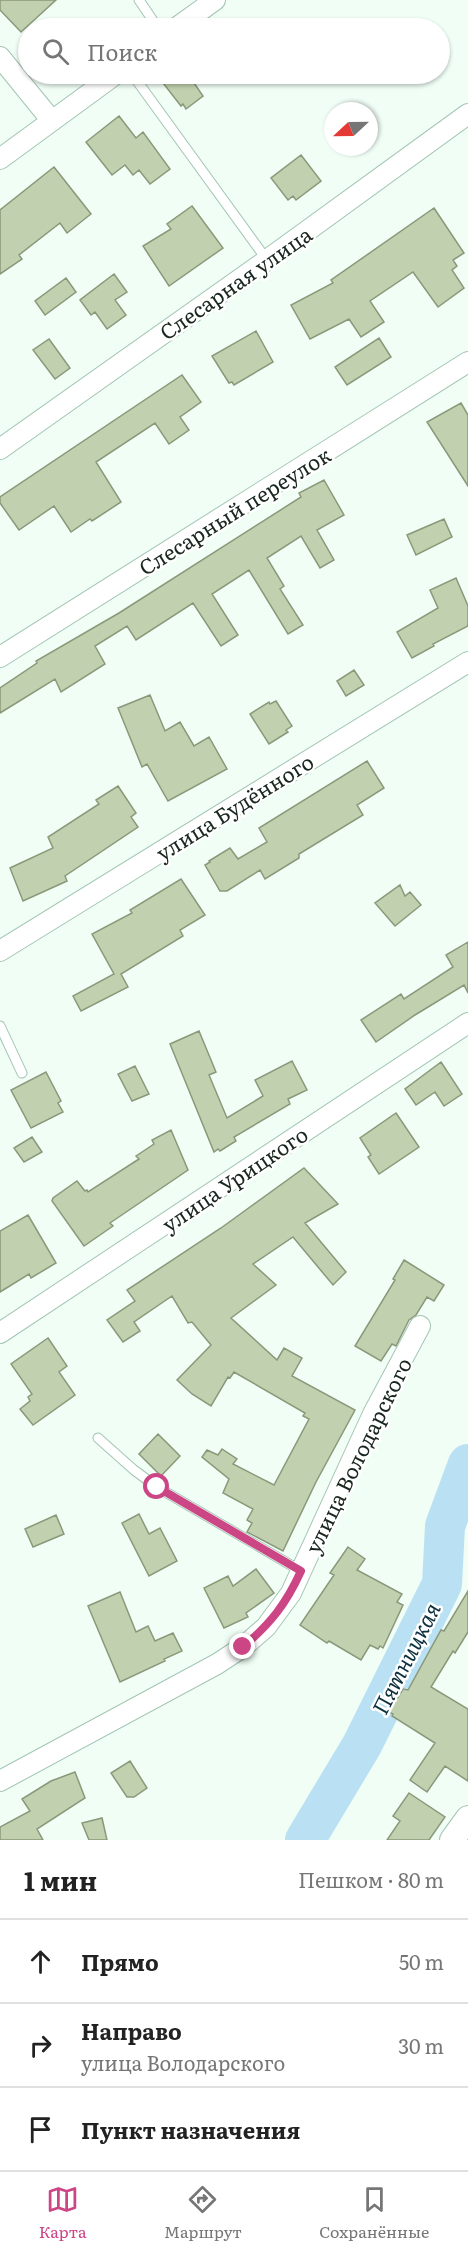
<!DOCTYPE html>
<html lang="ru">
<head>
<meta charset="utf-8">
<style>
	body { margin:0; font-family:Literata,serif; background:#f2f2f2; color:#222 }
	.compass { position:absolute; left:324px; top:102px; width:54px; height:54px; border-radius:50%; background:#fff; box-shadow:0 2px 4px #0004; rotate:248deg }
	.stop { position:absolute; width:18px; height:18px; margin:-14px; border:4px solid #cc4585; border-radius:50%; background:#fff }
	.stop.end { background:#cc4585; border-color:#fff; box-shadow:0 2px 6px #0008 }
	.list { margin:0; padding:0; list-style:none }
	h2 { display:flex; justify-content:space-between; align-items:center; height:78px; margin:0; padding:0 24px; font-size:26px }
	h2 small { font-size:20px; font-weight:400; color:#767676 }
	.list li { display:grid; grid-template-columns:39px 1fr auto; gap:18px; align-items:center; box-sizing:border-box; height:84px; padding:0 24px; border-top:2px solid #e0e0e0 }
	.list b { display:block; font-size:22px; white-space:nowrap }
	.list p { margin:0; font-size:20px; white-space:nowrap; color:#767676 }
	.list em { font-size:20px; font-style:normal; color:#767676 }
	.icon { flex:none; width:33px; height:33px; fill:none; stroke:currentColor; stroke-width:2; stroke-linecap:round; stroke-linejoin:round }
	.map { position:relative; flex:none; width:468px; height:1840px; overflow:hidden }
	.search { position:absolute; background:#fff; box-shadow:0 2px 4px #0004; left:18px; right:18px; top:18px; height:66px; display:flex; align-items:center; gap:15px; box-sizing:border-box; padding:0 21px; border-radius:33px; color:#767676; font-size:22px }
	.sheet { height:330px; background:#fff }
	nav { display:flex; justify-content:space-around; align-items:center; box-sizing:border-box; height:84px; border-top:2px solid #e0e0e0; background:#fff; font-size:16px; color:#767676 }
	nav a { display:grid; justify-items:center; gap:3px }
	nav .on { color:#cc4585 }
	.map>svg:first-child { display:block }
</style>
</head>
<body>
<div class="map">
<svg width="468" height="1840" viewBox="0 0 468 1840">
	<rect width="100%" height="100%" fill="#f0fef6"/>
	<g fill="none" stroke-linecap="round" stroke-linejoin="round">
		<path stroke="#b9e1f3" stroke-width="40" d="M305,1840L362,1745L442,1584L445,1526L468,1464"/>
	</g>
	<path fill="#c1d1af" stroke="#8a987a" stroke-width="1.5" d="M0,0H56L21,32L0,10Z
		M175,74H188L203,96L186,109L183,104L181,106L163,83Z
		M119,116L136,138L143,132L170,169L150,184L139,170L133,175L125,165L112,175L86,142Z
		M301,155L321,181L296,200L293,196L288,200L271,178Z
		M54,167L91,214L67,233L60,223L19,255L22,259L0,274V210Z
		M192,206L223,248L169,286L143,246L171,229L167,224Z
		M434,208L464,253L453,260L457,266L452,270L464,288L438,307L413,272L370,301L384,322L361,337L349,319L310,339L291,305L333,283L331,280Z
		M114,274L127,292L115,300L126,315L107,329L95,312L91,315L80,300Z
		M66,278L76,292L45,315L35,301Z
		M256,331L273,362L234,385L232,382L229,383L212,356Z
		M379,338L391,357L347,385L335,367Z
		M49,339L70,368L55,379L33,350Z
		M182,375L201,402L180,417L189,430L169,444L155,423L96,462L121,502L92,521L90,519L71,532L54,506L19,530L0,503V497Z
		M461,403L468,415V486L427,422Z
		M324,480L344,515L317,530L334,560L320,568L301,536L267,558L284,586L280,589L303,625L288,634L249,570L212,594L238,635L221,646L193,603L136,640L127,626L95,646L105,664L61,692L55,679L0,713V688L37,663L36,661L119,613L301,497L299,493Z
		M444,519L452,537L416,555L407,535Z
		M456,578L468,606V626L433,644L434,646L412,658L397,632L438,608L430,590Z
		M354,670L364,685L346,696L337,681Z
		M150,695L165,731L180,722L194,746L209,737L227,769L168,801L147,764L142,767L118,708Z
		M276,701L292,726L286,730L288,732L269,744L250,714L269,702L270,704Z
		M367,761L384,788L357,805L363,815L299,854V858L265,879L260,870L227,891H220L205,865L210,862L209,861L230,848L238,859L267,842L259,828Z
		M118,786L136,813L131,817L138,827L65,876L67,881L23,901L10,868L53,848L48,837L99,804L96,800Z
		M181,879L205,915L180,930L183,936L121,974L128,987L81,1011L73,996L114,974L92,934L132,913L130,910Z
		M400,885L405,896L410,892L421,905L395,926L375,903Z
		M468,942V993L464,985L415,1015L376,1042L361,1020L401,994L404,999L453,967L446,955Z
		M199,1031L216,1072L209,1075L227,1118L263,1096L255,1080L292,1061L307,1090L288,1099L290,1104L234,1137L236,1141L220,1151L218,1149L214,1152L170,1044Z
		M441,1062L462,1094L444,1106L435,1092L416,1105L405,1089Z
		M135,1066L149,1094L132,1101L118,1074Z
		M46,1072L61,1101L58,1103L63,1112L31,1128L11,1090Z
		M396,1113L419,1147L379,1174L368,1157L371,1155L360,1138Z
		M171,1130L188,1170L110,1223L113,1226L84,1246L52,1201L53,1198L77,1181L85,1191L87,1190L88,1192L139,1159L136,1156L154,1144L152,1140Z
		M32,1137L42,1152L24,1162L14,1148Z
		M304,1168L338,1204L305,1223L346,1272L333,1285L293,1237L253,1264L276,1285L231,1318L277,1360L284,1348L302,1358L292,1376L355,1410L316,1482L283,1551L247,1532L252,1523L247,1520L253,1509L223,1493L229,1479L202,1457L207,1450L218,1455L222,1449L237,1459L233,1464L274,1485L309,1419L303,1416L305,1413L234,1372L230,1378L228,1377L211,1406L192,1394L177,1380L211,1345L192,1322L188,1323L172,1296L134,1322L140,1331L123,1342L107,1320L135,1301L127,1290L221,1228Z
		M28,1215L56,1263L31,1278L29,1274L0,1292V1231Z
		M404,1260L444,1285L434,1301L427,1297L416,1315L409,1320L396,1346L392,1344L381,1361L355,1346L395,1280L393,1279Z
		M48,1338L67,1366L59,1372L75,1395L33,1425L20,1409L30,1401L28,1397L32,1394L11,1364Z
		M158,1434L180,1456L161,1476L139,1454Z
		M139,1514L149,1534L160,1528L177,1561L149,1576L122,1523Z
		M56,1515L64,1534L33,1547L25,1529Z
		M348,1547L365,1559L357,1570L402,1594L397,1602L403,1605L383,1648L380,1646L378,1649L370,1645L361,1660L329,1641L327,1643L300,1625L334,1575L330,1573Z
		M256,1569L274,1593L246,1613L248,1617L224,1628L204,1588L228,1576L233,1586Z
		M468,1591V1632L455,1653L453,1651L431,1687L468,1709V1781L445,1766L427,1792L410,1780L435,1743L392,1716L393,1714L389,1712L403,1689L408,1690L441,1630L444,1631Z
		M120,1592L136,1632L148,1626L155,1641L173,1633L182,1651L164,1659L165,1661L120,1682L88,1606Z
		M130,1761L147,1788L134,1797H127L111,1773Z
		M75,1772L85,1798L37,1829L43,1840H0V1827L30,1811L22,1799L51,1781Z
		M409,1793L445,1817L429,1840H387L400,1821L393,1816Z
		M102,1818L107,1840H89L82,1823Z"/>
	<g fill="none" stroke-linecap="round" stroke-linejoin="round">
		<defs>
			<path id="service" d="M139,0L158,28
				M132,74L267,260
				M0,1026L22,1073
				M98,1438L134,1470L157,1487L301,1571"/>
			<path id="minor" d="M176,28L215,0
				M0,57L52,121
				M0,159L116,74
				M0,449L267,260L468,114
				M0,657L468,362
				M0,951L468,662
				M0,1333L468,1023
				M0,1781L217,1664L243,1647L266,1627L291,1593L373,1414L420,1326"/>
			<path id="tertiary" d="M452,1840L468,1818"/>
		</defs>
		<use href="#service" stroke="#a3c6b3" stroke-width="11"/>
		<use href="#minor" stroke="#a3c6b3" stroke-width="22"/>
		<use href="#tertiary" stroke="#a3c6b3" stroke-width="26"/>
		<use href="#service" stroke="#fff" stroke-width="9"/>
		<use href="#minor" stroke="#fff" stroke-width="20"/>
		<use href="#tertiary" stroke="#fff" stroke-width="24"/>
	</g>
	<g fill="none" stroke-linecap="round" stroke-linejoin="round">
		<path stroke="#cc4585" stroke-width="8" d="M157,1487L301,1571C286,1604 271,1623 243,1647"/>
	</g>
	<g text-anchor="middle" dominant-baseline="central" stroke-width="5" stroke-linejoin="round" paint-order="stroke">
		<g font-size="21" fill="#1a2720" stroke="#fff">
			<text transform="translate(235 282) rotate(-35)">Слесарная улица</text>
			<text transform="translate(234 510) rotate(-32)">Слесарный переулок</text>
			<text transform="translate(234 806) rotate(-32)">улица Будённого</text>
			<text transform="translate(234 1178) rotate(-34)">улица Урицкого</text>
			<text transform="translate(357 1455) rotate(-64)">улица Володарского</text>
		</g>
		<g font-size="22" font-style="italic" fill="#0c303e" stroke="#fff">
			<text transform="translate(405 1658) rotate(-63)">Пятницкая</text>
		</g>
	</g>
</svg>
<svg class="compass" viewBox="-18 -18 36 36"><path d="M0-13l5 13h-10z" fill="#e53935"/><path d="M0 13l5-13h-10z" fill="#767676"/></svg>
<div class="stop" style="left:157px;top:1487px"></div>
<div class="stop end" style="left:243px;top:1647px"></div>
<div class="search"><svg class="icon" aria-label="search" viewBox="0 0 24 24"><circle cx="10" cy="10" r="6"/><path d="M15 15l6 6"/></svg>Поиск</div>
</div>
<section class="sheet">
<h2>1 мин<small>Пешком · 80 m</small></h2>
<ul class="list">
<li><svg class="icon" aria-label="ahead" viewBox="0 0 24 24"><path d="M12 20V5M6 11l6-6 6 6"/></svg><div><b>Прямо</b></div><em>50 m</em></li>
<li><svg class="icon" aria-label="right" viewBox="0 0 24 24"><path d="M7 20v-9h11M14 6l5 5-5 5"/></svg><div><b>Направо</b><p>улица Володарского</p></div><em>30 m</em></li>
<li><svg class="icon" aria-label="arrive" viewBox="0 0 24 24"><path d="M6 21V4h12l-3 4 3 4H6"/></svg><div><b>Пункт назначения</b></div></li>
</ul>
</section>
<nav>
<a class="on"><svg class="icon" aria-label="map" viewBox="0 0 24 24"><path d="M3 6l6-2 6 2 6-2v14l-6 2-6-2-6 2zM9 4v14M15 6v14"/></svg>Карта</a>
<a><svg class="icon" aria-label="directions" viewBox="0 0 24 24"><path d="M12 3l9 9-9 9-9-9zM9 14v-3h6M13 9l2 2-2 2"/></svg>Маршрут</a>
<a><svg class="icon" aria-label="saved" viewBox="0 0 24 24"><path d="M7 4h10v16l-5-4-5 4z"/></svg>Сохранённые</a>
</nav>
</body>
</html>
